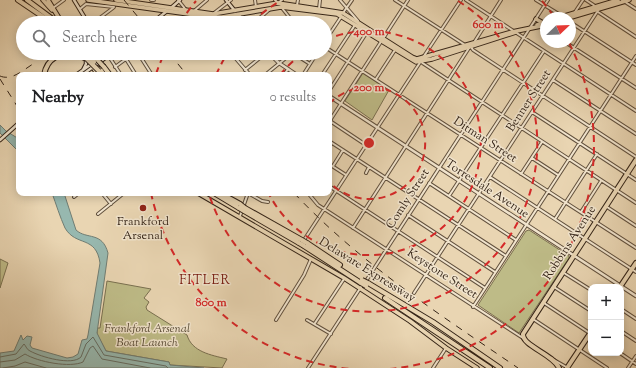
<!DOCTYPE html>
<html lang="en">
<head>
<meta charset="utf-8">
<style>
	body { margin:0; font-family:"Sorts Mill Goudy",serif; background:#f2f2f2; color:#202124 }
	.controls { position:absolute; right:12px; bottom:12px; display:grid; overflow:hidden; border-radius:8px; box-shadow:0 2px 10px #0003 }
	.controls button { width:36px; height:36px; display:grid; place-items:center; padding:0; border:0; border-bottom:1px solid #e0e0e0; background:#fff; color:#202124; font:20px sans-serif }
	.compass { position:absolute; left:540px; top:12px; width:36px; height:36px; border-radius:50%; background:#fff; box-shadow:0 2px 10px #0003; rotate:67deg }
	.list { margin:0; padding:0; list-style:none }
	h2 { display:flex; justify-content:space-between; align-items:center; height:52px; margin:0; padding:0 16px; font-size:17px }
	h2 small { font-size:13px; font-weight:400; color:#757577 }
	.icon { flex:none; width:22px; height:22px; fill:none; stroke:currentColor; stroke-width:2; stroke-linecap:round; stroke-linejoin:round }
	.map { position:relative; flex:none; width:636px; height:368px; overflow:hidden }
	.search { position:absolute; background:#fff; box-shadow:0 2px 10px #0003; left:16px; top:16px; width:316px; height:44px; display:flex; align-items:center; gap:10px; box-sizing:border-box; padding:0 14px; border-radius:22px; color:#757577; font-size:15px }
	.panel { position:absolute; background:#fff; box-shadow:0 2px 10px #0003; left:16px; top:72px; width:316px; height:124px; border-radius:8px }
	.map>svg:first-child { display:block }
</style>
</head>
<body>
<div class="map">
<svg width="636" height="368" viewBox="0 0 636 368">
	<rect width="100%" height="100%" fill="#e9d5b2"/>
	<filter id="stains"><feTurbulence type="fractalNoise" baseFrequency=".005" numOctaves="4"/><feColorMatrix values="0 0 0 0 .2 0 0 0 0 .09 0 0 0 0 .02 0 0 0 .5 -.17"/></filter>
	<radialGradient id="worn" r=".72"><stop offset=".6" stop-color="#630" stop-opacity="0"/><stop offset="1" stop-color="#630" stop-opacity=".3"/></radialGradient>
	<path fill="#bebb87" stroke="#7a7050" d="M363,73L389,90L372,120L345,101Z
		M529,230L569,256V258L519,333L478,305L526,231Z
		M0,259L8,263L0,288Z
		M107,281L151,289L144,298L149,302L146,307L147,310L187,335C192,352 211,355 227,359L222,368L170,365L169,362L106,351L97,334V328H100Z"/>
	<path fill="#97b8af" stroke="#707d73" d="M0,125L6,131L19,139V152L0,133Z
		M52,193H64L76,230C87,240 102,231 108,253L97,333L106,351L169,362L170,365L204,368H0V353L14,351L21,335L23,340L27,336L32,337L30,345L32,348L67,358L73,357L78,354L82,340L87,339L88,335L100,263C96,235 76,247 65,228C60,217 56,204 52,193Z"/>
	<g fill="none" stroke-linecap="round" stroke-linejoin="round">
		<path stroke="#666e64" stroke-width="1" d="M0,357L16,354L24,344C26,346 27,350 30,351C41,357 72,366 81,357L86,344L93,337L104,355L166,366L168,368
			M0,362L15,360L25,354C38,362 70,368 83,362L90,348L93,346L102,359L150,368
			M3,368L15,366L25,362L46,368"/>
		<defs>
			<path id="minor" d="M151,0H154
				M178,0L186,10
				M255,0L256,7
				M275,0L278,3L282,0
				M340,0L358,21
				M395,0L465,45
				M466,0L636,111
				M536,0L562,16
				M586,0L595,6
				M622,0L636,9
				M297,5L298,0
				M53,8L64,0
				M282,8L294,23
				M80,9L86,4L114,7
				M319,9L320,0
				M194,11L207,0
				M575,12L583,0
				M598,12L636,37
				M214,13L231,0
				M343,13L352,0
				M200,16L205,23
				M570,22L636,65
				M93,23L113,8
				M125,23L130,20
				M229,23L237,15
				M254,23L270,9
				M279,23L288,16
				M542,26L546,30
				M325,41L341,17
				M475,41L501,0
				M565,42L636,88
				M325,47L636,248
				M471,47L473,50L636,157
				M138,53L152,75
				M231,53L250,75
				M293,53L310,64
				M108,55L121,75
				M424,56L461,0
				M236,58L242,53
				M126,59L136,75
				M421,62L636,203
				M115,67L134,53
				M245,70L266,53
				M265,75L292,53
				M284,75L288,69
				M303,75L317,53
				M322,75L355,25
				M376,79L395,50
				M553,80L636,134
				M329,91L367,32
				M532,112L636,180
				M330,121L366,145
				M329,122L408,0
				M329,141L506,256
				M329,147L332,143
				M532,158L558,175
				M329,164L346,175
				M333,166L343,150
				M366,173L369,167
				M521,174L542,142
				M490,177L636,272
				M429,183L516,240
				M329,186L485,288
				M102,193L111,204
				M248,193L262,201L268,202
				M308,193L318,205L523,338
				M449,196L544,51
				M74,197L79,193
				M607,207L636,226
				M581,212L601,181
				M98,214L124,193
				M408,215L495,272
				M240,216L248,193
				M555,219L597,154
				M353,228L469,48
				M304,240L421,61
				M564,273L591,290
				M366,281L548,0
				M554,287L591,311
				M414,293L599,9
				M544,303L591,334
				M473,307L636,56
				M621,309L636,319
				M533,319L607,368
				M276,320L304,275L311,259
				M307,320L331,334
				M315,323L344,279
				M621,331L636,341
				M620,353L636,364
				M554,360L568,368
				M308,368L363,284
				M433,368L446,348
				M628,368L636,356"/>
			<path id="tertiary" d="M238,14L245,23
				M269,53L279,63L297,75
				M329,96L636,296"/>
			<path id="secondary" d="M74,0L88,23
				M226,0L235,11
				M171,8L180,0
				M152,23L167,11
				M83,70L86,64V58
				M76,75L107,53
				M82,75L112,53
				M0,140L19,123"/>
			<path id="primary" d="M43,0L52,10
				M48,0L62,23
				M88,0L210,17H222L281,7L337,14L416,62L432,59L516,32
				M116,0L213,14L278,3L337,12L343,13L412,57L417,59L512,32L546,25
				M558,18L618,0
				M568,18L629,0
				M536,19L543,23
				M537,25L546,22
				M83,53L87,59
				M91,64L98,75
				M198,193L344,278L410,321L446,348L477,368"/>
			<path id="trunk" d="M620,287L636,263
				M559,368C553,354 522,346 523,334L636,160
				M567,368L591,332"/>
			<path id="motorway" d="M18,0L52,23
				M27,0L58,23
				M104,67L110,75
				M100,69L104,75
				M44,75C47,58 61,51 77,55
				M214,193L239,208
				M220,193L240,204
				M245,208L302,240
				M244,211L299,243
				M307,243L340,265
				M304,246L361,283
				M368,283L433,322L500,368
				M385,298L490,368"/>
		</defs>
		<use href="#minor" stroke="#62513e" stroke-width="4"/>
		<use href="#tertiary" stroke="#62513e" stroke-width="4.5"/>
		<use href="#secondary" stroke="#352518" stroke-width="4.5"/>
		<use href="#primary" stroke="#352518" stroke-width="5.5"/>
		<use href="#trunk" stroke="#352518" stroke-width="6"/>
		<use href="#motorway" stroke="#352518" stroke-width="6"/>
		<use href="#minor" stroke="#f1e4cd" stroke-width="2"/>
		<use href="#tertiary" stroke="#f1e4cd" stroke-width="2.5"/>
		<use href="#secondary" stroke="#f1e4cd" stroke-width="2.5"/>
		<use href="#primary" stroke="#e9d5b2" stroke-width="3.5"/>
		<use href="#trunk" stroke="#e9d5b2" stroke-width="4"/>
		<use href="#motorway" stroke="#e9d5b2" stroke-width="4"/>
		<path stroke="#352518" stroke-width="1" stroke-dasharray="7 7" stroke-linecap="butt" d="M124,0L143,23
			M169,53L187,75
			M0,76C12,81 23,70 33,64
			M0,79L17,106
			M294,193C361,264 439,314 518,368"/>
		<defs>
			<path id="motorway-bridge" d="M86,53L94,62
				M91,53L104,67
				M77,55L87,59L99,71
				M240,204L245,208
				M239,208L244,211
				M302,240L307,243
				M299,243L304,246
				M362,280L368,283
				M361,283L366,286"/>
		</defs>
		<use href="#motorway-bridge" stroke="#352518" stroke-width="6" stroke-linecap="butt"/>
		<use href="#motorway-bridge" stroke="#e9d5b2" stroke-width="4"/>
	</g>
	<g fill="none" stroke="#d62828" stroke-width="2" stroke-dasharray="7 5">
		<path d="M329 104A56 56 0 1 1 329 182"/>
		<path d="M280 75A112 112 0 0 1 302 54M325 40A112 112 0 1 1 269 194"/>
		<path d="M216 75A168 168 0 0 1 227 54M252 22A168 168 0 0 1 280 1M458 1A168 168 0 1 1 209 194"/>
		<path d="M156 74A224 224 0 0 1 164 54M180 23A224 224 0 0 1 196 1M542 1A224 224 0 0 1 555 18M569 43A224 224 0 1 1 151 193"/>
	</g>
	<circle fill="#8f2418" stroke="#f1e4cd" stroke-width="1.5" cx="143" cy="208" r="4"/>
	<g text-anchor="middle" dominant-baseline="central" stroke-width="3" stroke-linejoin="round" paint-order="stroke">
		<g font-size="12" fill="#352518" stroke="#f1e4cd">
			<text transform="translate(529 101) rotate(-57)">Benner Street</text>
			<text transform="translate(485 140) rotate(33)">Ditman Street</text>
			<text transform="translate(487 189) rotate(33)">Torresdale Avenue</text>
			<text transform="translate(408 199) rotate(-57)">Comly Street</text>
			<text transform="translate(570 243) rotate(-57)">Robbins Avenue</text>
			<text transform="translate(367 270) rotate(32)">Delaware Expressway</text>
			<text transform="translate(442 274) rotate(33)">Keystone Street</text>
		</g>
		<g font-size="12" fill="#352518" stroke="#f1e4cd">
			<text x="143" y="222">Frankford<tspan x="143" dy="14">Arsenal</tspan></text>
		</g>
		<g font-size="12" font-style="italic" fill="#574a34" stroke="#f1e4cd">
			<text x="147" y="329">Frankford Arsenal<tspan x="147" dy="14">Boat Launch</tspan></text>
		</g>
		<g font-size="13" letter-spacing="1" fill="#7a1f14" stroke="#f1e4cd">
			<text x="205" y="281">FITLER</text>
		</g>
	</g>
	<circle cx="369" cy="143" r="6" fill="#d62828" stroke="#f1e4cd" stroke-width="2"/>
	<g font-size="12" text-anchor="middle" font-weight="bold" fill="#d62828" stroke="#f1e4cd" stroke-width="3" stroke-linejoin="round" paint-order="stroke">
		<text x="488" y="28">600 m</text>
		<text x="369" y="35">400 m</text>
		<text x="369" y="91">200 m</text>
		<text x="211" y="306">800 m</text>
	</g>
	<rect width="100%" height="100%" filter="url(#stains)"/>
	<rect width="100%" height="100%" fill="url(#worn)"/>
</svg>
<div class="controls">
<button>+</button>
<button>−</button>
</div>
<svg class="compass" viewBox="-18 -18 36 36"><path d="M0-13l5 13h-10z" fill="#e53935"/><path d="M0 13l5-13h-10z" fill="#757577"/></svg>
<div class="search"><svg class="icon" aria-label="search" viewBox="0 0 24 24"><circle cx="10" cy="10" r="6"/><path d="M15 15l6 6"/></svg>Search here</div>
<section class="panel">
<h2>Nearby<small>0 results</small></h2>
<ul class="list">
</ul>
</section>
</div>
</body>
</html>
